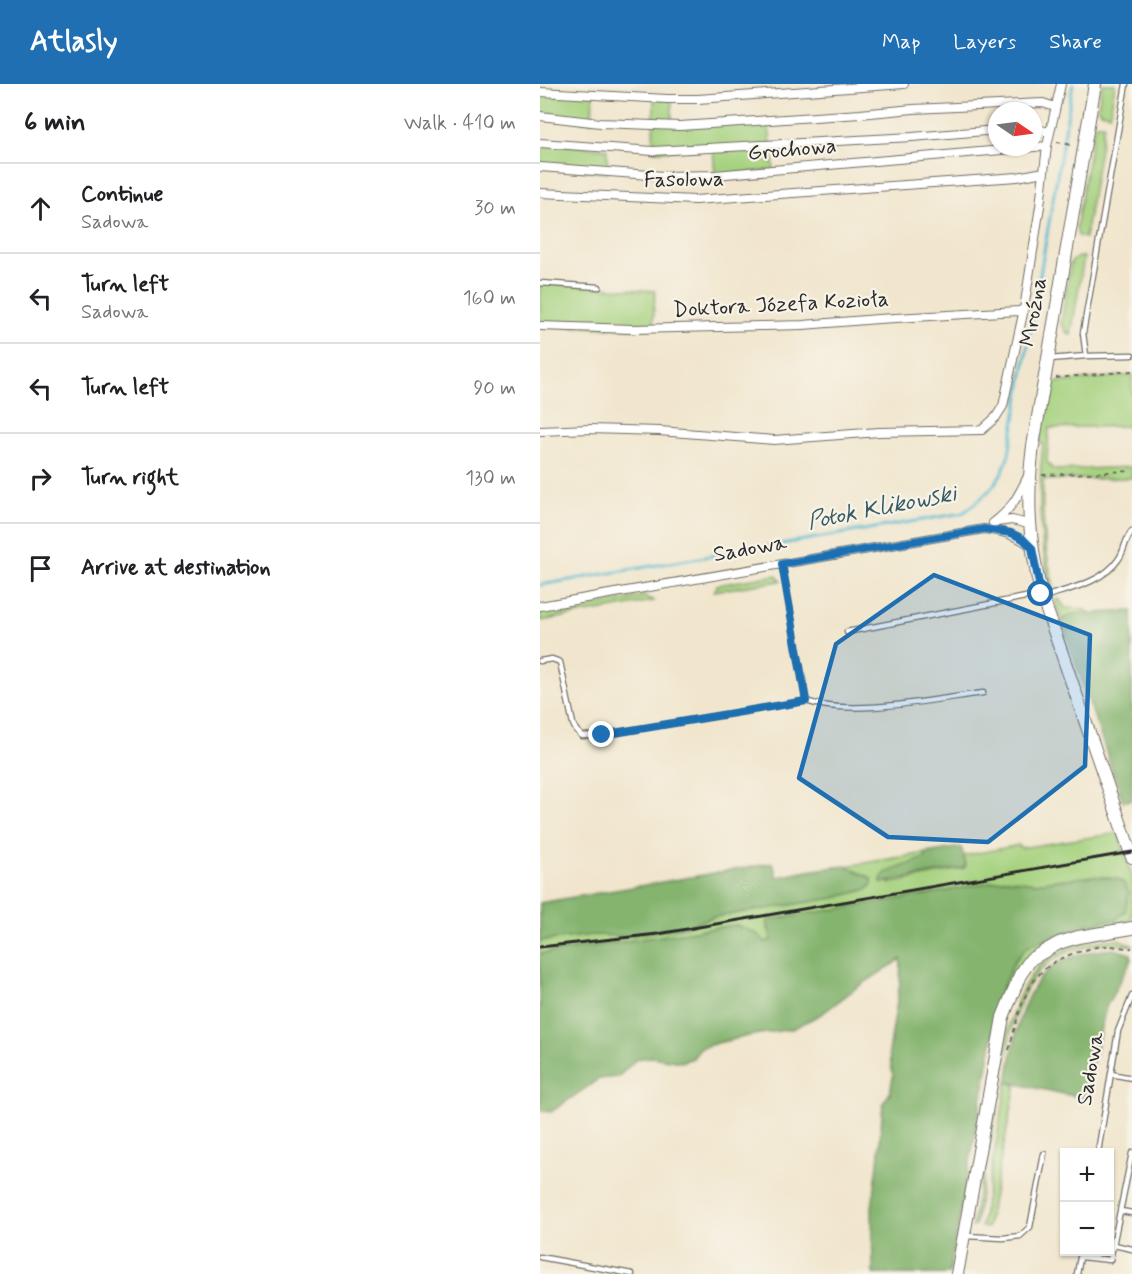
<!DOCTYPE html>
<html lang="en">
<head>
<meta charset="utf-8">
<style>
	body { margin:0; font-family:Mynerve,sans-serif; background:#f6f6f6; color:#202124 }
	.controls { position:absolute; right:18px; bottom:18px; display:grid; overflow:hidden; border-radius:0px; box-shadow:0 2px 4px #0004 }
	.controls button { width:54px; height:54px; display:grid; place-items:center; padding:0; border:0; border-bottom:2px solid #e0e0e0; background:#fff; color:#202124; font:30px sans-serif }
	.compass { position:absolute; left:448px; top:18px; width:54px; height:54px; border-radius:50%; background:#fff; box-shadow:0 2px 4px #0004; rotate:103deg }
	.stop { position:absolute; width:18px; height:18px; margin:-14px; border:4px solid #1f6fb2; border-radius:50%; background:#fff }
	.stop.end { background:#1f6fb2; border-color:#fff; box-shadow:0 2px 6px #0008 }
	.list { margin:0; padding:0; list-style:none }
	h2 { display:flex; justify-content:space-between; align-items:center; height:78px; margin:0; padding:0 24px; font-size:26px }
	h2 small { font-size:20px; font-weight:400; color:#757577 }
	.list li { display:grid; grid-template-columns:39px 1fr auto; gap:18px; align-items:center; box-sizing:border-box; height:90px; padding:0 24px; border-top:2px solid #e0e0e0 }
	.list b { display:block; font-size:22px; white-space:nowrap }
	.list p { margin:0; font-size:20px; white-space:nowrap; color:#757577 }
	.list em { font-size:20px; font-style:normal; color:#757577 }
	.icon { flex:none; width:33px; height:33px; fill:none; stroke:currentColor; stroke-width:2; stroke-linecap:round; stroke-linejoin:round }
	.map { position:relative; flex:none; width:592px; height:1190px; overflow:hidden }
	header { display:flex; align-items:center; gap:36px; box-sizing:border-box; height:84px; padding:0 30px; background:#1f6fb2; color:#fff }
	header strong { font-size:28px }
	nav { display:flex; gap:33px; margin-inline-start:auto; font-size:21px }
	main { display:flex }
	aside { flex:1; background:#fff }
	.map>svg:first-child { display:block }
</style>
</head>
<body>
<header>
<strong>Atlasly</strong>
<nav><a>Map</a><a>Layers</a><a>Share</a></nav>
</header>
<main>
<aside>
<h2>6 min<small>Walk · 410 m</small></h2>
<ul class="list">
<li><svg class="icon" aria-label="ahead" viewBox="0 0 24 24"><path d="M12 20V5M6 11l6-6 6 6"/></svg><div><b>Continue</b><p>Sadowa</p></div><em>30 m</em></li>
<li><svg class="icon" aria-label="left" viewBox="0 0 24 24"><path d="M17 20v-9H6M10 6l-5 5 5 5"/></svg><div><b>Turn left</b><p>Sadowa</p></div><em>160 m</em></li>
<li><svg class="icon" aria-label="left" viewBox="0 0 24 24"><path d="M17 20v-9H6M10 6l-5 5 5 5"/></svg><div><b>Turn left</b></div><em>90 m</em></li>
<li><svg class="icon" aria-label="right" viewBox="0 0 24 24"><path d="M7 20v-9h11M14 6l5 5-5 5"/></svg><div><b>Turn right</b></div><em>130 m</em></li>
<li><svg class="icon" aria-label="arrive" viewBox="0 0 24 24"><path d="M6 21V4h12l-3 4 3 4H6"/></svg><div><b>Arrive at destination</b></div></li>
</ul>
</aside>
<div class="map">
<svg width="592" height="1190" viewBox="0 0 592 1190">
	<rect width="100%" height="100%" fill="#f7f3e8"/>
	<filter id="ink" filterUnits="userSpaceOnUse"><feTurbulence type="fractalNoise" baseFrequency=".0167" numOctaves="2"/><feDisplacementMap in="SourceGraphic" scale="12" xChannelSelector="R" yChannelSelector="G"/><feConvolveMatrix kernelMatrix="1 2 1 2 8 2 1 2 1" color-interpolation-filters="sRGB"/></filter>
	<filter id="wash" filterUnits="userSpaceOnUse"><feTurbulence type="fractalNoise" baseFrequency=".008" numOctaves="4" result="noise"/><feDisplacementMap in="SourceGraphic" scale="24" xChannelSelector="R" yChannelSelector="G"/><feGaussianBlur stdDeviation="1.35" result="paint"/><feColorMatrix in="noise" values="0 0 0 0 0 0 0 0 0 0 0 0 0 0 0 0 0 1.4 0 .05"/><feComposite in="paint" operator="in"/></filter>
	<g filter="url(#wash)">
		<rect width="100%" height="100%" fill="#f1e6cd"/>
		<path fill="#a6d27f" stroke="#687e55" stroke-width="1.5" d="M562,0H575L570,30L561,28L558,23Z
			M0,8L53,10L52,38L0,32Z
			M114,14L132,15V41L228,36L234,86L175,91L173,65L113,67Z
			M556,40H564L545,154L538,152L536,144L554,43Z
			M0,59L67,65L68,89L0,83Z
			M538,173H544L531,251L526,248L521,239L531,178Z
			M0,199L115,207L113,245L0,242Z
			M592,291V342L509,344L507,378L512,384L517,386L592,383V394L503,396C502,432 504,468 514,502L511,505C499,457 497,410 503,360L499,359L510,299Z
			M236,491L241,497L174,507L177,501Z
			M104,512L114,517L0,537V528L32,523L35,525Z
			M517,515L520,516L525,524C533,524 543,523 550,529L534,530L521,536L515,517Z
			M578,749L592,791V834C583,841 568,842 557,844C505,852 475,872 460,924L462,904L475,876L488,862L543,841L577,835L569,793L523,795L495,799L466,795L228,844L231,849V856L225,858L217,850L196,841L0,870V857L51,851L87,852L144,843L173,833L294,814L328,805L327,791L320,790L306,782L387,769L385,774L377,778L348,800L424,784L426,781L422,772L479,761L480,764Z
			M578,855L592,861C583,862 574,859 565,860C504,867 487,891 471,947L435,1142L432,1143L465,956C482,888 504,858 578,855Z
			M467,998L476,1001L447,1144L441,1143Z"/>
		<path fill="#84b46e" stroke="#58704c" stroke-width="1.5" d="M592,527V716L583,717L521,536L534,530Z
			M421,763L426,781L424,784L341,799V795L345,789L385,774L387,769Z
			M233,779L237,793C249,791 300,780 307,783C311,784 330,793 332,795V800L328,805L294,814L173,833L144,843L87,852L51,851L0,857V819Z
			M553,792L578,795L584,799L589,809L585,828L577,835L543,841L488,862L475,876L462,904L409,1190H333L332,1123L338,1080L343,1019L350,1009L353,993L349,969L360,898L361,875L316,904L283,929L252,945L213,951L177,959L160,964L153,974L141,978L111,973L96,975L78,993L59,995L11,1028L0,1026V870L196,841L217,850L225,858L231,856L227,836L391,810L466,795L495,799Z
			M574,865L591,870V876L566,923L544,1014L467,998C473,964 479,910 508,886C525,871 552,867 574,865Z"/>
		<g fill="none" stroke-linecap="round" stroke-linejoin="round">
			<path stroke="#51b8cf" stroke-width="3" d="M0,501L423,429C446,411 461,399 469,370L533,0"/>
		</g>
	</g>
	<g filter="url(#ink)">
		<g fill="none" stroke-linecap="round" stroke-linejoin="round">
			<defs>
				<path id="lane" d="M586,0L543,249L546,272L592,271
					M0,199L59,203
					M510,275L546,272
					M504,513C528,505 562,499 578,476C585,467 584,457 592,447
					M307,548L501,510
					M0,577L12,575L20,578L33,640L36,646L42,652L62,651L266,617L242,480
					M266,617C310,633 396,615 443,609
					M571,990L592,994
					M558,1068L578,947L592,912
					M581,1127L592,1129
					M426,1152L463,1154L480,1152L490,1143L504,1070
					M574,1161L592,1165
					M0,1173L92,1190
					M541,1173L570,1176L592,1069
					M537,1190L541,1168"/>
				<path id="street" d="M0,8L127,15H158L364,0
					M0,32L60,39L140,42L320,30L373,25L503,19L515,23
					M493,44L509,48
					M0,59L113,67L372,53L457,46
					M0,83L124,92L175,91L507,62
					M0,109L155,116L477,93L504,88
					M0,242L93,245L263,241L338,235L479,227L484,225
					M0,347L50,345L119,347L234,356L339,348L442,346L456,333L463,322L484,225L500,122L507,62L521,0
					M457,438L472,436L488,440
					M453,439C471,426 479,411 488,392
					M0,522L444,445C463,448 477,450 492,463"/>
				<path id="secondary" d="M555,0L493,362C486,416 489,457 501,509L592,773
					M417,1190L463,933L480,891L491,875L519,859L538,853L592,844"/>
			</defs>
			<use href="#lane" stroke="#706c64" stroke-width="7"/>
			<use href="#street" stroke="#706c64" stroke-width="10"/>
			<use href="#secondary" stroke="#706c64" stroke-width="14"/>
			<path stroke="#706c64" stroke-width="2" stroke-dasharray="4.5 4.5" stroke-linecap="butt" d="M517,58L532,61
				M516,294L592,287
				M502,391L592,387
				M469,966C482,917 487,881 542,867C549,865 557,862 564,862C574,861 583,865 592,864"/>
			<use href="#lane" stroke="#fff" stroke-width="4.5"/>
			<use href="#street" stroke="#fff" stroke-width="8"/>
			<use href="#secondary" stroke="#fff" stroke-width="12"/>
			<path stroke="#2b2b2b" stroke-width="3" d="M0,863L118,850L592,768"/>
		</g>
	</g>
	<g fill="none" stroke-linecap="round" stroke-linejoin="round" filter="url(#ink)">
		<path stroke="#1f6fb2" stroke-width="8" d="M62,651L266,617L242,480L444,445L471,449L483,455L492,464L501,510"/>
	</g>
	<path fill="#1f6fb2" fill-opacity="0.2" stroke="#1f6fb2" stroke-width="4.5" stroke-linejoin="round" d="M394,491L550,551L545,682L448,758L348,753L259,694L296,560Z"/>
	<g text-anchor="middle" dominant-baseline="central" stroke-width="4.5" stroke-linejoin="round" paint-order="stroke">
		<g font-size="22" fill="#2b2b2b" stroke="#f7f3e8">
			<text transform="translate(252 66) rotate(-5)">Grochowa</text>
			<text transform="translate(144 96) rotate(-1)">Fasolowa</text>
			<text transform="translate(241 221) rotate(-3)">Doktora Józefa Kozioła</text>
			<text transform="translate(494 228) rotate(-80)">Mroźna</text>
			<text transform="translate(210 465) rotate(-10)">Sadowa</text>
			<text transform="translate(551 985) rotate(-80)">Sadowa</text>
		</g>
		<g font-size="24" font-style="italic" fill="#385c64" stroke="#f7f3e8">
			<text transform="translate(342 424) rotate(-11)">Potok Klikowski</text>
		</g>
	</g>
</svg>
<div class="controls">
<button>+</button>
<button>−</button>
</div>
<svg class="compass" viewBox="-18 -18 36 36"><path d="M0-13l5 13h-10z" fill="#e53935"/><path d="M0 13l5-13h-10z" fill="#757577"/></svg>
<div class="stop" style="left:501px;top:510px"></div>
<div class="stop end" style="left:62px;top:651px"></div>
</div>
</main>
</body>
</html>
